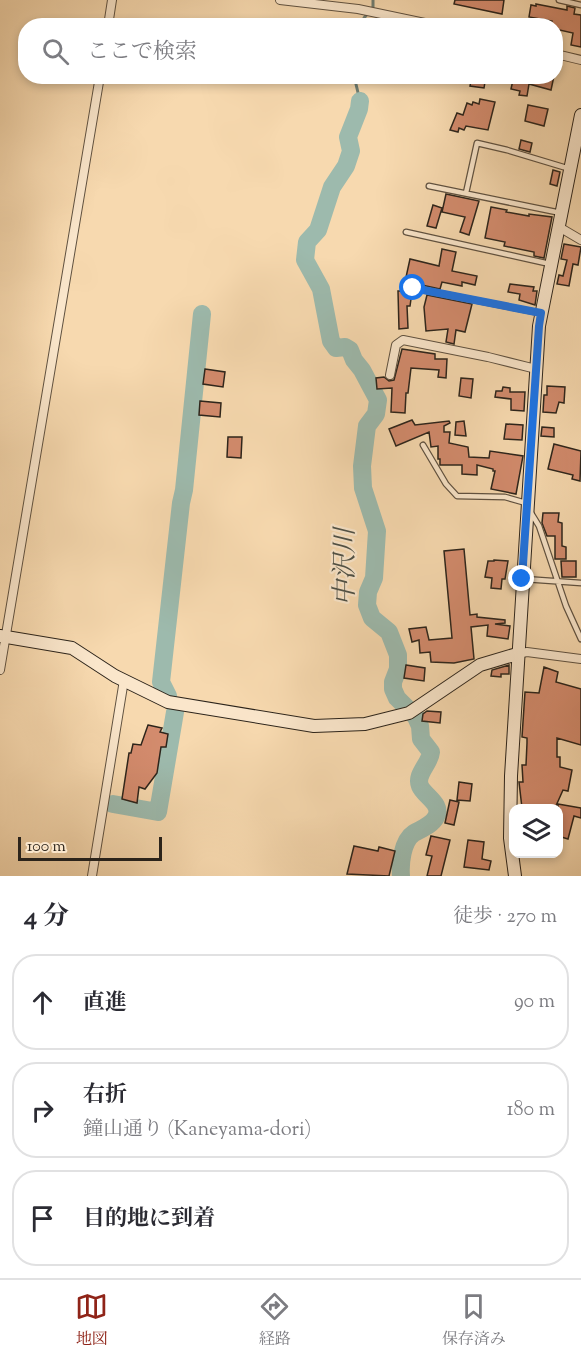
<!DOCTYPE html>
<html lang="ja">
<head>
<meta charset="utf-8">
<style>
	body { margin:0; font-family:"Sorts Mill Goudy","Noto Serif JP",serif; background:#f2f2f3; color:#2b2b33 }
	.controls { position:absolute; right:18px; bottom:18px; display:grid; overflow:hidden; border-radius:12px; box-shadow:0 3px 9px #0003 }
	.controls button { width:54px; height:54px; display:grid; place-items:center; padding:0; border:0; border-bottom:2px solid #e1e1e2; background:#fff; color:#2b2b33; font:30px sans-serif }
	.scale { position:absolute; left:18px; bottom:15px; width:144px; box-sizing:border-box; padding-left:6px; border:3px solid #2c241b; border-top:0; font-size:16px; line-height:21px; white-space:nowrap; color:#2c241b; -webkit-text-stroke:4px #fae6cb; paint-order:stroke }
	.stop { position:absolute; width:18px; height:18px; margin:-14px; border:4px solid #1a73e8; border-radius:50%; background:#fff }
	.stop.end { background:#1a73e8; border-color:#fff; box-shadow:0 2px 6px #0008 }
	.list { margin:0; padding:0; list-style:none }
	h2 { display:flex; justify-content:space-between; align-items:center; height:78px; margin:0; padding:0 24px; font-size:26px }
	h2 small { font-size:20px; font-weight:400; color:#7c7c81 }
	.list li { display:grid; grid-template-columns:39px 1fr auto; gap:18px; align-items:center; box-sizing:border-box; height:96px; margin:0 12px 12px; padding:0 12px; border:2px solid #e1e1e2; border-radius:24px }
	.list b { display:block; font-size:22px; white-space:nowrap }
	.list p { margin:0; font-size:20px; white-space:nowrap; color:#7c7c81 }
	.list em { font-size:20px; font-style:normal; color:#7c7c81 }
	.icon { flex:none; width:33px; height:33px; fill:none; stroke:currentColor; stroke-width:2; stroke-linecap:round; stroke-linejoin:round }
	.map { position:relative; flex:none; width:581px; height:876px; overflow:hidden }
	.search { position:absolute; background:#fff; box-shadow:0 3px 9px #0003; left:18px; right:18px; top:18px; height:66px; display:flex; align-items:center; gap:15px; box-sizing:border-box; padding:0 21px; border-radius:24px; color:#7c7c81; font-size:22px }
	.sheet { height:402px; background:#fff }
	nav { display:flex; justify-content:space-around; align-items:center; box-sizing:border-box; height:84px; border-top:2px solid #e1e1e2; background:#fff; font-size:16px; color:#7c7c81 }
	nav a { display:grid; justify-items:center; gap:3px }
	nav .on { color:#8f2418 }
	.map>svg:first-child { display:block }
</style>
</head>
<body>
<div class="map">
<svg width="581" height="876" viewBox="0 0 581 876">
	<rect width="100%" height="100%" fill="#f7d9af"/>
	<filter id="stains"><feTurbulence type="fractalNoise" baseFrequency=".00333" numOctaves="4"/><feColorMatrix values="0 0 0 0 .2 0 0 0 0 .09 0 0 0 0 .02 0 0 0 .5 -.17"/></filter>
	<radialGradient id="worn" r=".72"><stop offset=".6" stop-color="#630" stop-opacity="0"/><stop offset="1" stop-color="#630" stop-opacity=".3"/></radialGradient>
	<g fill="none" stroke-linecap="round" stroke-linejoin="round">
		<path stroke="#707e73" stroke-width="3" d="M364,26V18L373,7V0
			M358,76L355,80L360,101"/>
		<path stroke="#9dbaad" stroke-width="18" d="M360,101L359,109L348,137L351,151L346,166L332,187L318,230L307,242L305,260L321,289L331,341L336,348L345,347L350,350L354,360L362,370L378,400L376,414L367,426L362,466L363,488L377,531L374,578L368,592L367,605L372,618L389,632L398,655V669L393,682V689L397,698L416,717L420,726L421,739L431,752C430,764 415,774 420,786C424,796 443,804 436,817C432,825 421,829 414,833C402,841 400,864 401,876
			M168,696L161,682L181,503L184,490L202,314
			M113,804L158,812L175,712"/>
	</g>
	<path fill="#d38b6d" stroke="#2c241b" stroke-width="1.5" d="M455,0H504L502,14L454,4Z
		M536,4L567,10V6L575,8L574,14L581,15V47L571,45L573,33L555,29V26H551L552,21L529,17L531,5L536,6Z
		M472,76H486L484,88L470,86Z
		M510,76H554L551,90L529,84L527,96L519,95L520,91L511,89L513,80H509Z
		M480,99L495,102L488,130L466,126L464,130L459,128L458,132L450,130L457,113L463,115L467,103L472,105L473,102L479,104Z
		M528,105L548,109L544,126L525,121Z
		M521,140L532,143L530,152L519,149Z
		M553,170L560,172L557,186L550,184Z
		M446,194L479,201L469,235L460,232L465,217L442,212Z
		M433,205L442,208L436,228L427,226Z
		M491,207L507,210L506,212L529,216V214L552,217L544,258L534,256V252L504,246L505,242L485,238Z
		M564,244L581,247L578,265L573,264L569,286L557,284L559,275L563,276L567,260L561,259Z
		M442,249L456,252L452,271L477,276L475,285L462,282V286L442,282L440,289L413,283L409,288L412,292L410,306H407L408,328L399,329L398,291H403L410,259L439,266Z
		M510,284L534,287L533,291H537L535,305L519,300L520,294L508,292Z
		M427,295L472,304L465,332L456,330L454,344L446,342L448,329L426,331L424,307Z
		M402,349L435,354V359H447L446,378L438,377L439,370L411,368L408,393H406L405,413L391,412L392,388L377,389L376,378L384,377L389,381L394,380Z
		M205,369L225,372L223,387L203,384Z
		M461,378L473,379L471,398L459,396Z
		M547,386L565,387L564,403L559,402L556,413L543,412L544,395H547Z
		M503,387L510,388V392H525L524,411L511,410V399L495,397L496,391H502Z
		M200,401L221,403L220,417L199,415Z
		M412,420L415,425L449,421L450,423L444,426V432H450L449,443L468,447L469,457L489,458L490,451L523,456L516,494L491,489L495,471H493V469L477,465V475L462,474V465H440V459H438V446L431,447L429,432L396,446L389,429Z
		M464,421L466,436L455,435L456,422Z
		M506,424L523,425L522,440L504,439Z
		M542,427L554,428V437L541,436Z
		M228,437H242L241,458L227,457Z
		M554,444L581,451L580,481L572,479L573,475L548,469Z
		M543,513H559L558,522L562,523V546L566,547V559H555V536H547L542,523Z
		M464,549L470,615L477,614V617L505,620V623L495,624L510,626L508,639L487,636L488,625L471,627L474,659L454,663L431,662L430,652L420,653L419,640L412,642L409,629L426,627L429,640L452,638L444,551Z
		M494,560L508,561L505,579H502L501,589L491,588L492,578L485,577L488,561H494Z
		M561,561H576V577H562Z
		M406,665L425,668L424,681L404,678Z
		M509,665V674H501V677L491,676L492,670Z
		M544,667L558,672L556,682L581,689V745L557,738V757H560V767L572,770L568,791L563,790L555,808H522L519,782H523L522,765H526L527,743V738L522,737L525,692L539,693Z
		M427,711L441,712L440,723L422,721L423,714Z
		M148,725L162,728L160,732L168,734L166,747H161L157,773L145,789L139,787L137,803L122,799L129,753H131L133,744L141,745Z
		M459,782L472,784L470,801L457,800Z
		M450,800L459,802L454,825L445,823Z
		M558,804L581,808V818L574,816L568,839L558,836Z
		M431,836L450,840L441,876H427L432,856L426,855Z
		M468,840L484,842L482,859L491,861L489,870L464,867Z
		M354,846L378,851L379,847L395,851L389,876L347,874Z"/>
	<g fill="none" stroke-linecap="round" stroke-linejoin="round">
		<defs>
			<path id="lane" d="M559,0L581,5
				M429,186L561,213
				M466,193L477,143L507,150L570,169
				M406,232L550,264
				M413,288L540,313
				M423,445L446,484L457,496L505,497L526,503
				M531,513L539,526L566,606L581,639
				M524,579L581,583"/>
			<path id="street" d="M280,0L358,9L439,26
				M108,26L112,0
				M556,54L581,60
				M559,227L581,240
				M390,375L396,345L403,340L488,357L536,369
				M517,654L527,652L581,659
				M0,670L100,76
				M92,876L124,680"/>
			<path id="secondary" d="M0,636L72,648L115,676L168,702L314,726L365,724L409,713L480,665L517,654
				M515,876L510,838L511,776L539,326L581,115"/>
		</defs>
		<use href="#lane" stroke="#5f5140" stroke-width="7"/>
		<use href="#street" stroke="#5f5140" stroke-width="10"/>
		<use href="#secondary" stroke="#2c241b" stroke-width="14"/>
		<use href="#lane" stroke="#fae6cb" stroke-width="4.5"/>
		<use href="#street" stroke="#fae6cb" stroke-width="8"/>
		<use href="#secondary" stroke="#fae6cb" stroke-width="12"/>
	</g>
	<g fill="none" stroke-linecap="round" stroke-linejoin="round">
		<path stroke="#1a73e8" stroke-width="8" d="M413,288L541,313L539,326L522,579"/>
	</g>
	<g text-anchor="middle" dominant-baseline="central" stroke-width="4.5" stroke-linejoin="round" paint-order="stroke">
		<g font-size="26" font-style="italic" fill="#4e5147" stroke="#fae6cb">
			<text transform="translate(346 567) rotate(-90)">中沢川</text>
		</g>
	</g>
	<rect width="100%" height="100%" filter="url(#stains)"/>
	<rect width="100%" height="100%" fill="url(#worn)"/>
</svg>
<div class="controls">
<button><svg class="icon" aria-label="layers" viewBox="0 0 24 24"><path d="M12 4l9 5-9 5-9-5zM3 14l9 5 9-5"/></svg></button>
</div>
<div class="scale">100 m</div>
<div class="stop" style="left:413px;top:288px"></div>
<div class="stop end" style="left:522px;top:579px"></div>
<div class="search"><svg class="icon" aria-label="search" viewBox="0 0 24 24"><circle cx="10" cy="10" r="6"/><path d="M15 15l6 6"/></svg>ここで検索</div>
</div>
<section class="sheet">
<h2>4 分<small>徒歩 · 270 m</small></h2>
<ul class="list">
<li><svg class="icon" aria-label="ahead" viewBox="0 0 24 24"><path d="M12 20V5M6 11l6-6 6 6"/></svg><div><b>直進</b></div><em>90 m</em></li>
<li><svg class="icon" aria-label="right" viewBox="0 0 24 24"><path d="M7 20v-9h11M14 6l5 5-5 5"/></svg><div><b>右折</b><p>鐘山通り (Kaneyama-dori)</p></div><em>180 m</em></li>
<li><svg class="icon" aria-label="arrive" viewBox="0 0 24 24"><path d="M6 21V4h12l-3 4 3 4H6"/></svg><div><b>目的地に到着</b></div></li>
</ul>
</section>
<nav>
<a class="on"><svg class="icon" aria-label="map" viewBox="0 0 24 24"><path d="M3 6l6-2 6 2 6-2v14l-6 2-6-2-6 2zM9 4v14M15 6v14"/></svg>地図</a>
<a><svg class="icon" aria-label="directions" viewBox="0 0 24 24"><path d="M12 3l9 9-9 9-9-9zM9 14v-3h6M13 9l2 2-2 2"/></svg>経路</a>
<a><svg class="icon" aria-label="saved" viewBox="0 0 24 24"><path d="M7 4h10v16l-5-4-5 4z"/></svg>保存済み</a>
</nav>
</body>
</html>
